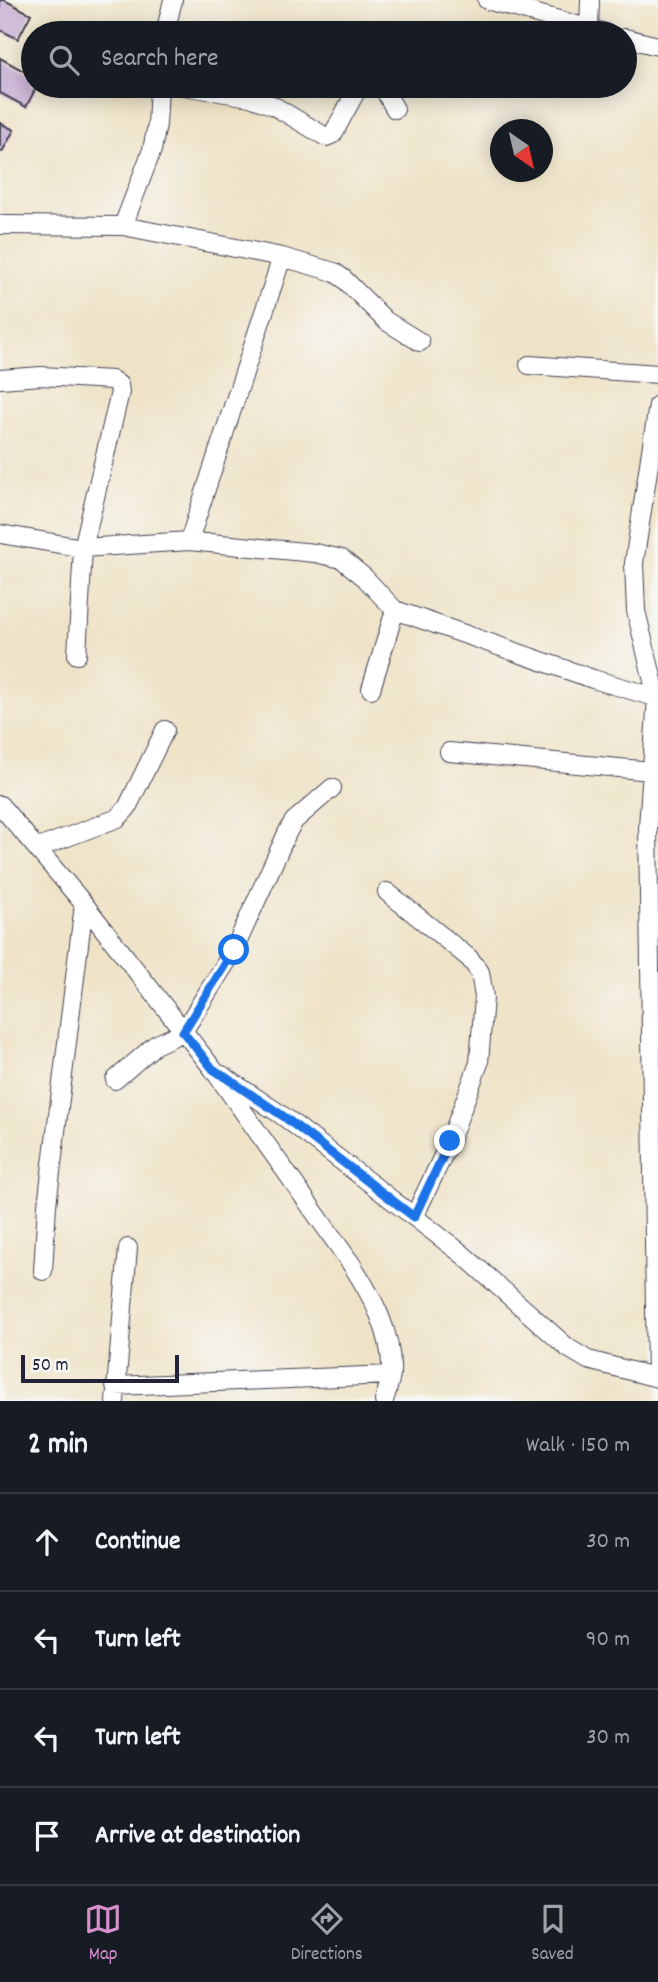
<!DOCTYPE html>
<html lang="en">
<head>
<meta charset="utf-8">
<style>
	body { margin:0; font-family:Dekko,sans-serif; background:#20242c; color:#f1f3f6 }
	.compass { position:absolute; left:490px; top:119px; width:63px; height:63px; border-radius:50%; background:#171b24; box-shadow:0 4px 18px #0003; rotate:146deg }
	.scale { position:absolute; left:21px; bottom:18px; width:158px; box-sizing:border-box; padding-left:7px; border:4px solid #22223b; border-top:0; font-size:19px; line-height:24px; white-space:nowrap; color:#22223b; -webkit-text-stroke:5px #f6f6f2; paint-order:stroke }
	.stop { position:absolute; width:21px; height:21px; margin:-16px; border:5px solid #1a73e8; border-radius:50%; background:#fff }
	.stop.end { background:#1a73e8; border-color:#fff; box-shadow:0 2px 7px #0008 }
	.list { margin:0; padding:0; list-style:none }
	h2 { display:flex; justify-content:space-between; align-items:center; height:91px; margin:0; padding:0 28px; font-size:30px }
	h2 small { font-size:23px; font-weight:400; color:#9ea1a6 }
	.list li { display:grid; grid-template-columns:46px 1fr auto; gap:21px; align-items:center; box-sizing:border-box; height:98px; padding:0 28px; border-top:2px solid #363941 }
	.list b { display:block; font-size:26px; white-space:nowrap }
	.list em { font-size:23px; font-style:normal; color:#9ea1a6 }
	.icon { flex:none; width:38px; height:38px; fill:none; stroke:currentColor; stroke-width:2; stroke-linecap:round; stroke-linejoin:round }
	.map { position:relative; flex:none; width:658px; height:1401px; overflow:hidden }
	.search { position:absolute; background:#171b24; box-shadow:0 4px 18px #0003; left:21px; right:21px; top:21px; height:77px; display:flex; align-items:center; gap:18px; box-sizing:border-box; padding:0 24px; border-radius:38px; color:#9ea1a6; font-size:26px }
	.sheet { height:483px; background:#171b24 }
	nav { display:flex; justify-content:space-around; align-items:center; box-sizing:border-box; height:98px; border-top:2px solid #363941; background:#171b24; font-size:19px; color:#9ea1a6 }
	nav a { display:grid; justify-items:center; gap:4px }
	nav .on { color:#d690ce }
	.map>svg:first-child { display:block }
</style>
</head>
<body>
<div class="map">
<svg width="658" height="1401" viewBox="0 0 658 1401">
	<rect width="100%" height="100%" fill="#f6f6f2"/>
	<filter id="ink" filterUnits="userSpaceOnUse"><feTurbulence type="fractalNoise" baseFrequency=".0143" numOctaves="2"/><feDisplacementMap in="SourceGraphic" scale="14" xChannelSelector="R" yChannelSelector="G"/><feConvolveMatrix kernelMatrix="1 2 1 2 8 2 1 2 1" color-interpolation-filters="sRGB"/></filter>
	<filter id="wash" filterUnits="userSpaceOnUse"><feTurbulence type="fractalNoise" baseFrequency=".00686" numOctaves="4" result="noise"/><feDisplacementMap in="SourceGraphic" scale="28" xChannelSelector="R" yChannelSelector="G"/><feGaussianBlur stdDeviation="1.57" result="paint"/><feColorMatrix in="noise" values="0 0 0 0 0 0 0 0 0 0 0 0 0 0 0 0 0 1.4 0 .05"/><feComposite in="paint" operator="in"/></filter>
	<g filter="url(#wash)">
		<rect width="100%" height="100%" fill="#efe3c7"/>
		<g id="blocks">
			<path fill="#bfa2ce" d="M0,0H4L31,14L18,39L0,30Z
				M0,58L33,76V86H37L26,107L0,93Z
				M0,123L14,130L2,152L0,151Z"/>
		</g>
	</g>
	<g filter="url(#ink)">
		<use href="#blocks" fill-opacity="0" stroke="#413f50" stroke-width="2"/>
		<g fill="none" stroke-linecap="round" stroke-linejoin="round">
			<defs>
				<path id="street" d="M487,0L605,33
					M589,30L590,0
					M165,33L173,0
					M625,38L658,46
					M183,86L250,97L274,106L326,137L333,134L359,86
					M382,86L395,109
					M0,225L123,226L282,257L334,272L344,279L386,321L420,342
					M123,226L152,150L157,125L159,86
					M529,365L658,374
					M0,379L41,376L112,380L119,385L120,392L83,548L77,655
					M0,534L83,548L189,541L315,553L342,559L364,577L395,610L593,679L658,698
					M189,541L282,257
					M371,689L395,610
					M449,752L651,771
					M0,805L84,904L213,1069L352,1265C373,1298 393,1334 391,1374C390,1383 386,1393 384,1401
					M38,848L118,818L127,808L165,730
					M387,892L469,958L480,972L484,997L479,1063L450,1141L414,1217
					M222,1075L283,1116L461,1253L568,1348L588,1360L658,1378
					M115,1080L155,1045L183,1032L234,950L288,831L294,821L332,788
					M43,1271L47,1205L84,904
					M656,1377L648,827L657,697L636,611L634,563L658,405
					M115,1386L391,1375
					M115,1401L128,1248"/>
			</defs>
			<use href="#street" stroke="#413f50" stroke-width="20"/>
			<use href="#street" stroke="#fff" stroke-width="18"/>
		</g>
	</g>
	<g fill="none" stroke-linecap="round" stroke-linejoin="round" filter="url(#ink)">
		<path stroke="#1a73e8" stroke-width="9" d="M234,950L183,1032L213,1069L283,1116L414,1217L450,1141"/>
	</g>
</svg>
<svg class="compass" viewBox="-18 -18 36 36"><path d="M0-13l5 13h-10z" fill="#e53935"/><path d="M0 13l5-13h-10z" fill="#9ea1a6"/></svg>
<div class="scale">50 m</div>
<div class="stop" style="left:234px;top:950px"></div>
<div class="stop end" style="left:450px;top:1141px"></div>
<div class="search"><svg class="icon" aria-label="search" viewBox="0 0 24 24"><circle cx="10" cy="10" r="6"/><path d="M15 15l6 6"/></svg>Search here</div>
</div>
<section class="sheet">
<h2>2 min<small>Walk · 150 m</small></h2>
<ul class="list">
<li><svg class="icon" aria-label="ahead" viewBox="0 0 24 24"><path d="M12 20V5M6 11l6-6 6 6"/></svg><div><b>Continue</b></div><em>30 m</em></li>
<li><svg class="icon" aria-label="left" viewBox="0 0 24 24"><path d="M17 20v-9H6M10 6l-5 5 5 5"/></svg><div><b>Turn left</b></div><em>90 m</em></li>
<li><svg class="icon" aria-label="left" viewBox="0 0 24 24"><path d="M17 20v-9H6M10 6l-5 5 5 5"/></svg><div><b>Turn left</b></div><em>30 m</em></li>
<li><svg class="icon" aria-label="arrive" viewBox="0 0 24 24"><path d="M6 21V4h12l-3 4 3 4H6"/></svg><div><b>Arrive at destination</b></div></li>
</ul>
</section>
<nav>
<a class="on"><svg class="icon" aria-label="map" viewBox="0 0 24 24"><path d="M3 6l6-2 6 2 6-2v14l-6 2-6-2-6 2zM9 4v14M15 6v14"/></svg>Map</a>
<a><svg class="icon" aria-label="directions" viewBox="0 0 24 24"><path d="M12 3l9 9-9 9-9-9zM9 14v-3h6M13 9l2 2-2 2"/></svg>Directions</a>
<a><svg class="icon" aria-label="saved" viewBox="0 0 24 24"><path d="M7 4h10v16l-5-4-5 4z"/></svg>Saved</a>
</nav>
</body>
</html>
